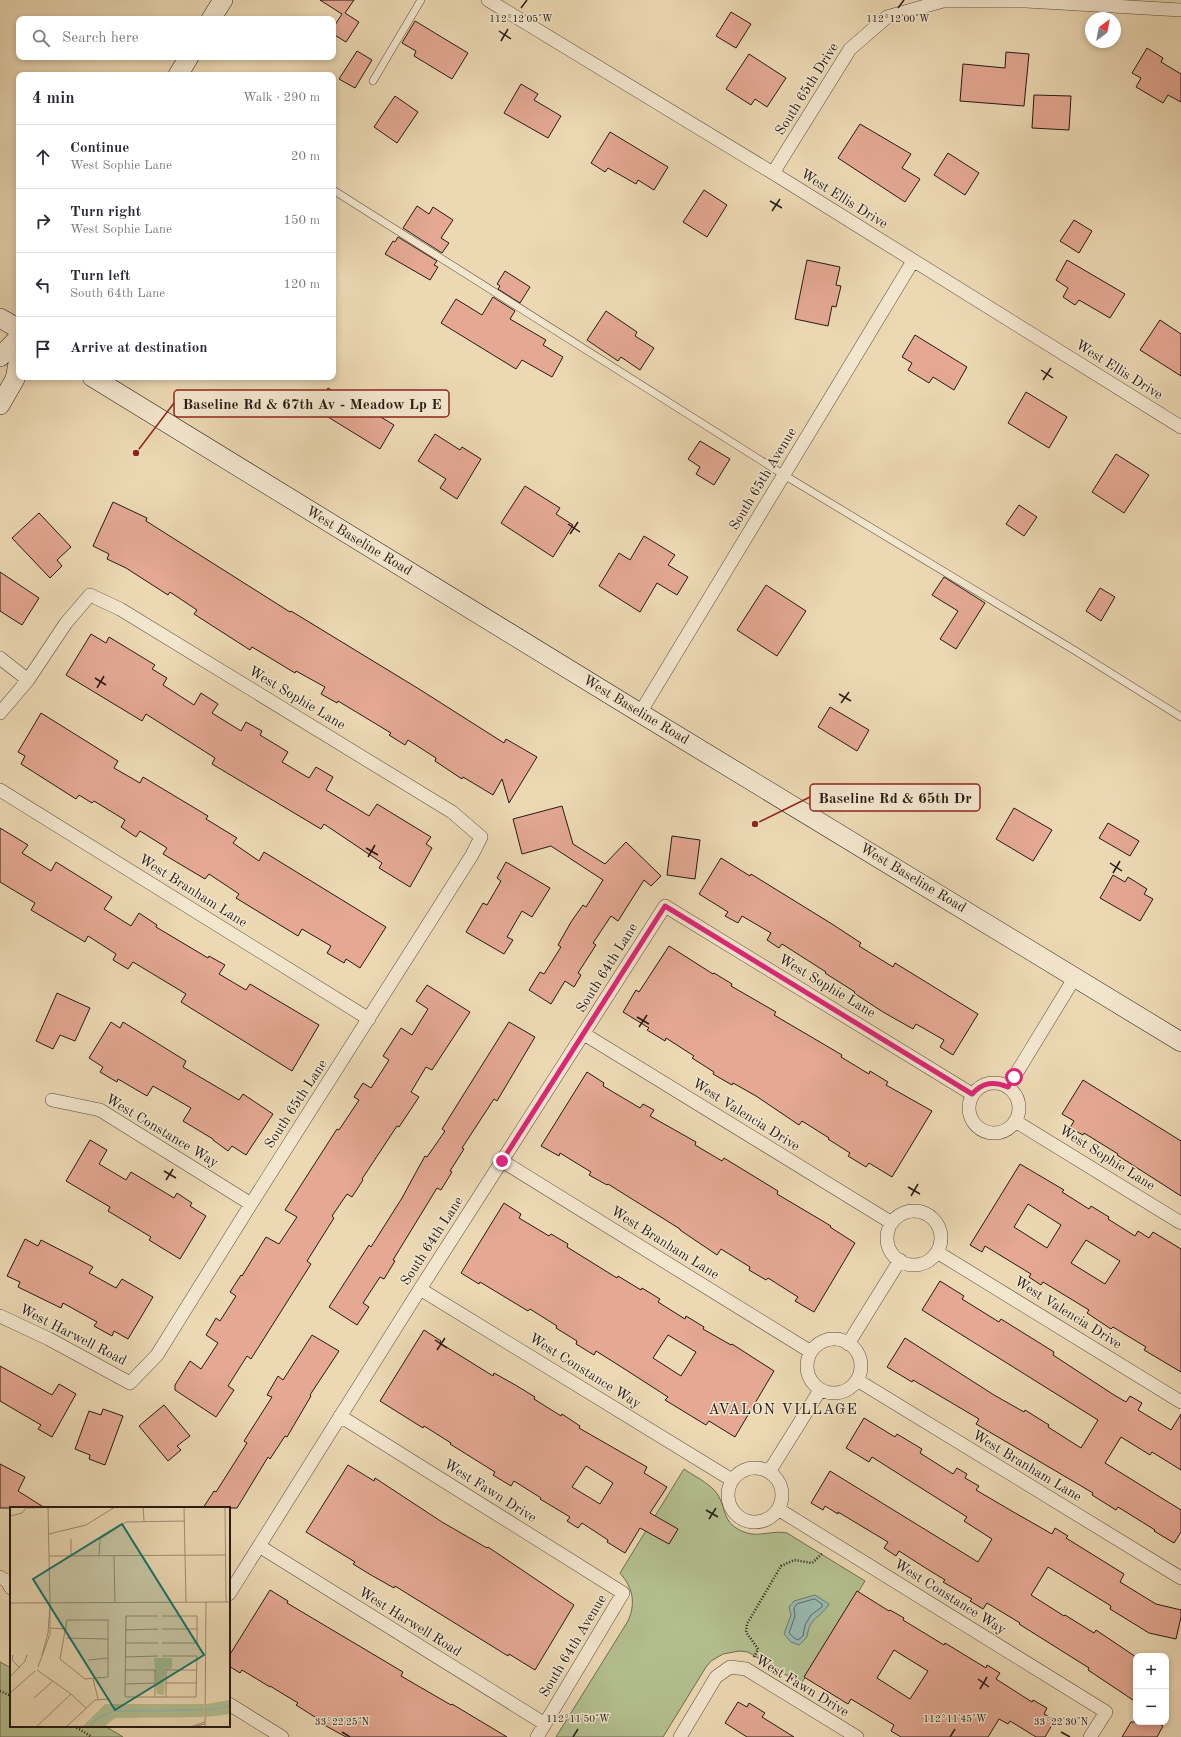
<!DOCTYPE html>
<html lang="en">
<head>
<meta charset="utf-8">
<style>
	body { margin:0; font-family:"Old Standard TT",serif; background:#f7f7f7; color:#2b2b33 }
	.controls { position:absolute; right:12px; bottom:12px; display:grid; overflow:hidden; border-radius:8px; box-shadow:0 2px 6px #0003 }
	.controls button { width:36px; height:36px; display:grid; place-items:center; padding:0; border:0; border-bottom:1px solid #e1e1e2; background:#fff; color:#2b2b33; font:20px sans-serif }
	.compass { position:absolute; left:1085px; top:12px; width:36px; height:36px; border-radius:50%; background:#fff; box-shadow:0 2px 6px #0003; rotate:32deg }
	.stop { position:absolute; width:12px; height:12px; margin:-9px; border:3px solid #db2777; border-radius:50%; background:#fff }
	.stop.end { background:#db2777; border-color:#fff; box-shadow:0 1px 4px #0008 }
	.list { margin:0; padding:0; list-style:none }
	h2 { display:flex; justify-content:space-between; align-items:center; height:52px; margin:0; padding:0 16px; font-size:17px }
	h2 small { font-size:13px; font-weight:400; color:#7c7c81 }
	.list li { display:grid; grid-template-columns:26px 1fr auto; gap:12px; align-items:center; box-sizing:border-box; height:64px; padding:0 16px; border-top:1px solid #e1e1e2 }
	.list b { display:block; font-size:15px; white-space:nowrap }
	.list p { margin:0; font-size:13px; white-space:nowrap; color:#7c7c81 }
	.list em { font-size:13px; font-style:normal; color:#7c7c81 }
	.icon { flex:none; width:22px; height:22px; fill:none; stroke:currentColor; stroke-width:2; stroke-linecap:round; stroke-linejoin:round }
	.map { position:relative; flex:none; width:1181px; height:1737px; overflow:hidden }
	.search { position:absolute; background:#fff; box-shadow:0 2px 6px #0003; left:16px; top:16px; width:320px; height:44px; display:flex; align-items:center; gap:10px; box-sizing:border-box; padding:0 14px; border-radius:8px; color:#7c7c81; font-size:15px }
	.panel { position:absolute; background:#fff; box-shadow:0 2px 6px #0003; left:16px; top:72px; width:320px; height:308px; border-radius:8px }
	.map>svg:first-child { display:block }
</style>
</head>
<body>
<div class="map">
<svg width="1181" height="1737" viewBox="0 0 1181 1737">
	<rect width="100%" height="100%" fill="#ecd9b4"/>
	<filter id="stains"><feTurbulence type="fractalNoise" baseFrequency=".005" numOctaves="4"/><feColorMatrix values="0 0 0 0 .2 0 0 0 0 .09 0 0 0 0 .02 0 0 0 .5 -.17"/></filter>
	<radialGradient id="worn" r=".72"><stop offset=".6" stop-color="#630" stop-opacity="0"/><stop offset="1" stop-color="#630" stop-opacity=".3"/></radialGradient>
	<path fill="#b4c090" stroke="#6c6e52" d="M684,1469C694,1476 707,1482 715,1491C728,1506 719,1524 747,1533C760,1537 773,1530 787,1533L865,1581L801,1684L748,1652L739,1651L723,1654L711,1661L706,1667L663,1737H556L628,1621C636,1603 633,1588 620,1573Z
		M0,1662L11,1668V1726H105L123,1737H0Z"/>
	<path fill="#99bab1" stroke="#6b7a72" d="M815,1595L829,1604C819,1620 810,1616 807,1637L799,1645L791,1642L784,1634L791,1615L789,1607L794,1601Z"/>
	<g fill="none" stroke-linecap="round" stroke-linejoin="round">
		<path stroke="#5f6a62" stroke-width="1" d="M815,1599L822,1604V1607L811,1615L805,1625L803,1636L798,1640L794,1638L789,1633L795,1616L794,1608L797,1604Z"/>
	</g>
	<path fill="#e4a893" stroke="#251b14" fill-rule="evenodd" d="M320,0H354L345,13L359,22L346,42L333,34V28L342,14Z
		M731,12L751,24L736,48L716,36Z
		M415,21L468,53L452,79L414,56L416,51L402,43Z
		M1147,48L1163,58L1161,62L1181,74V102L1168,95L1163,103L1136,87L1141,78L1132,73Z
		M357,51L372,60L355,88L339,79Z
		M1006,52L1029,54L1024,106L960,101L963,64L1005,68Z
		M749,54L786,78L767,107L755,99L751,105L726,89Z
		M521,84L538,94L534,100L561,116L548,138L504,113Z
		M1034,95L1071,96L1069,130L1032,128Z
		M395,96L418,112L397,143L374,127Z
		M860,124L911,154L902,168L920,179L905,202L838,158Z
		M610,132L668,167L654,190L638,180L636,184L608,168L605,172L591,163Z
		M948,153L979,173L965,195L934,175Z
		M704,190L727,205L707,237L683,222Z
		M417,206L429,214L433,207L453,220L441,238L449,243L442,253L403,228Z
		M1074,220L1092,231L1079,253L1060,241Z
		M398,237L437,261L434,265L438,267L430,280L385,254L393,241L395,242Z
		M807,260L840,267L836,285L841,286L836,307L832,306L828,326L795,319Z
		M1067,260L1125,294L1110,318L1079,300L1075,305L1063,297L1068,288L1056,280Z
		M505,271L530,287L520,303L498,289L500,286L497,284Z
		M493,297L515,311L510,319L546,340L543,345L563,357L552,377L522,360L516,369L441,323L456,299L482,315Z
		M606,311L637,332L635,336L654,348L640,370L621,357L618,361L587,340Z
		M1160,320L1181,334V376L1140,350Z
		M915,335L967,367L954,390L933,377L929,383L908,370L912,363L902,357Z
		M328,388L344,398L346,396L394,425L380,449L315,409Z
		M1026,392L1067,417L1049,448L1008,423Z
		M435,434L460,450L462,447L481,459L457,499L440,488L446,479L418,461Z
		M700,441L730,459L714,485L696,474L700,467L688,459Z
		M1116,454L1149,475L1124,513L1092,492Z
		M525,486L560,508L556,514L573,525L553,557L501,523Z
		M113,502L147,518L146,521L290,612L291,611L419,689L504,743L506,739L537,757L509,803L502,779L493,795L463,777L462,779L435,761L436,758L408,740L405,745L389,735L391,733L338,701L337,703L321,694L325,687L296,671L295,673L252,647L250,650L194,614L197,610L170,592L168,595L126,568L107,559L109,554L93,546Z
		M1019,505L1037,517L1024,536L1006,524Z
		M39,513L71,547L57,560L62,566L50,578L12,538Z
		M644,536L675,555L668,565L688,577L677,595L657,583L640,612L599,586L619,553L630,560Z
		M0,572L39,598L22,625L0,611Z
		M944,577L985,603L956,649L940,639L958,611L932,595Z
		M766,585L806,611L777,656L737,630Z
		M1100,588L1115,597L1101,621L1086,611Z
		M91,634L106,643L109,637L155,665L152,669L167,678L163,685L194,705L201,693L218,704L212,713L241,731L246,722L262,731L260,735L288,752L282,762L309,778L316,767L333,777L326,790L356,808L369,816L377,804L431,837L426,844L432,848L410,887L379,868L382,863L324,824L321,829L212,764L215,758L146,714L142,721L66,675Z
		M830,707L869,730L857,751L818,727Z
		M41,713L118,761L114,768L140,783L143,777L208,816L206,819L237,838L233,843L259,861L264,852L386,927L360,968L346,959L344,963L327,953L331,946L302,929L298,936L236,898L239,894L209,874L205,879L163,854L167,848L140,831L136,837L121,827L125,820L94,801L92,803L79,795L76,799L21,764L25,756L18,752Z
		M562,806L573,844L605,864L626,842L661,876L651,886L644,880L618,921L611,916L593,943L596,945L578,973L581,975L574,987L565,981L551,1004L529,990L540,972L544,974L561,947L558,945L571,922L583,905L586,907L603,880L551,846L522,854L513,819Z
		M1014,808L1052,830L1033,861L996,839Z
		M1108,823L1139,841L1130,856L1099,838Z
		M0,828L28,845L22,853L51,871L56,862L112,897L104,909L131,926L139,913L157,925L156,927L208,958L209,956L225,965L219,974L246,990L250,984L319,1025L292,1071L181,1002L186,994L133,962L128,969L113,960L116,954L88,936L85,942L31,910L35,903L0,882Z
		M672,836L700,840L695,879L667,875Z
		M721,858L750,876L751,874L832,924L861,943L859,946L893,967L895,963L978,1014L953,1055L940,1047L944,1040L916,1024L913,1029L883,1012L854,993L855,992L825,973L826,972L782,944L779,948L767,940L771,933L742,916L738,923L725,916L728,912L699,894Z
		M506,862L550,888L532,917L522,911L507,937L513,940L504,954L466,932L483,903L487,905L501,881L497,878Z
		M1113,875L1125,882L1128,877L1147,889L1144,894L1153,899L1140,921L1100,898Z
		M669,946L713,974L714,973L732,984L731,986L776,1012L774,1015L842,1055L841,1057L869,1074L870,1071L888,1082L886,1085L932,1111L892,1177L869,1163L866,1167L848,1156L850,1153L828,1139L829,1138L802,1121L799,1125L756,1096L733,1083L732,1085L713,1074L714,1072L692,1058L694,1056L666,1038L665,1041L647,1030L649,1028L623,1012L636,990L639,992Z
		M427,985L470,1012L432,1070L426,1067L411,1092L419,1097L399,1127L397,1126L362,1179L363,1180L352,1197L347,1194L332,1216L334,1218L307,1261L311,1264L251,1359L247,1356L228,1386L234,1390L216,1417L175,1390V1385L190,1361L201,1369L218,1343L206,1335L216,1318L220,1321L236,1296L230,1292L241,1275L242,1276L266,1237L279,1244L297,1217L285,1210L337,1129L339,1130L359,1100L354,1097L363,1083L371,1088L389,1060L383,1056L401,1028L412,1035L428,1009L416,1001Z
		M57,993L90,1008L75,1041L60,1035L53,1049L36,1041Z
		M111,1022L120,1028L123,1022L186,1061L183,1067L239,1100L243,1094L273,1114L246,1155L232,1146L228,1151L213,1140V1139L183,1121L191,1108L167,1094L153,1086L147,1096L118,1079L117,1082L100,1072L103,1067L89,1058Z
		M509,1022L535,1037L497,1101L494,1099L462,1148L464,1149L450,1171L452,1172L441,1190L437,1188L393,1260L395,1261L384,1279L380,1277L363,1303L369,1307L357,1325L329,1307L369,1245L371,1247L402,1198L415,1174L425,1156L427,1157L445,1131L442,1129Z
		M587,1072L604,1083L603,1086L640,1108L643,1104L654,1110L650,1116L696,1142L695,1145L722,1161L724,1158L778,1191L777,1194L831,1226L830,1227L855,1243L814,1312L795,1301L798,1297L768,1278L766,1280L749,1270L750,1267L721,1249L717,1255L680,1230V1229L608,1184L607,1185L589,1175L591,1172L560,1153L559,1156L541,1146Z
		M1083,1080L1181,1141V1196L1117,1155L1118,1154L1084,1133L1083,1135L1070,1128L1074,1121L1062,1114Z
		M90,1140L107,1150L99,1164L126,1180L131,1172L174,1198L177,1193L192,1203L190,1206L206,1216L180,1259L149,1240L151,1237L108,1211L110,1207L66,1181Z
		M1020,1164L1064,1190L1062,1192L1089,1209L1091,1206L1109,1217L1108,1219L1135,1236L1138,1231L1149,1238L1153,1232L1181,1249V1372L1144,1350L1146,1347L1113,1327L1111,1329L1087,1313L1089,1310L1043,1282L1041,1285L1029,1277L1031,1274L985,1246L982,1252L970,1245ZM1028,1204L1061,1225L1047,1248L1014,1227ZM1086,1240L1120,1261L1105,1284L1071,1263Z
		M504,1203L521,1214L519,1218L549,1236L551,1234L568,1244L567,1247L617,1278L618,1276L641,1290L642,1288L660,1299L658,1302L685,1319L686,1316L704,1327L703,1329L731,1345L732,1344L774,1371L735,1437L709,1421L706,1425L683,1411L665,1400L668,1397L623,1368L596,1351L594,1355L576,1344L577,1341L556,1328L557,1326L530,1309L528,1311L480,1282L479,1284L461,1273ZM668,1335L696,1352L681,1376L653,1358Z
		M25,1239L38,1246L41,1240L76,1258L93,1267L89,1273L116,1288L122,1279L153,1297L128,1339L114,1331L112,1336L94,1326L97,1322L63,1303L61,1308L18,1287L20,1282L7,1276Z
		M940,1281L964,1296L962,1299L999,1322L1001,1319L1054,1352L1053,1355L1114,1395L1126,1402L1130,1396L1142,1403L1138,1410L1171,1430L1181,1414V1470L1152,1452L1150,1455L1121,1437L1105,1463L1181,1510V1532L1174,1543L1154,1531L1155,1530L1118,1507L1116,1510L1092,1495L1093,1493L976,1424L979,1419L913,1380L912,1382L887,1367L905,1338L994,1395L1024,1412L1025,1410L1049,1425L1048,1427L1081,1448L1098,1420L922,1310Z
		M424,1330L441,1341L440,1343L493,1376L494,1373L517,1386L535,1397L534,1399L561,1416L562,1414L580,1426L579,1428L647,1467L644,1473L667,1487L650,1513L678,1529L669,1544L640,1528L625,1553L607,1542L608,1540L582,1523L578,1528L567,1521L570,1517L540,1499L541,1498L514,1481L511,1486L493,1475L495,1472L450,1444L451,1443L424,1426L423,1428L380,1401ZM586,1466L613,1483L600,1504L572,1487Z
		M312,1335L339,1351L310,1395L311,1396L287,1437L285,1436L270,1459L268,1457L237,1508H203L214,1491L216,1492L247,1443L244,1441L272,1397L267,1395L278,1376L283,1380Z
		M0,1366L52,1395L59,1384L76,1394L52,1437L38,1429L41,1425L0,1401Z
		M164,1405L190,1436L177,1446L181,1450L168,1461L139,1426Z
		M103,1409L123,1416L105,1465L89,1459L90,1455L75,1449L89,1411L101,1415Z
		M864,1418L895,1437L897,1434L922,1449L920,1453L953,1474L957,1468L967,1474L965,1478L979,1486L976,1490L1010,1510L1052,1534L1055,1528L1068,1536L1066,1538L1124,1574L1120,1582L1156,1604L1181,1610V1617L1176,1639L1149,1633L1110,1609L1111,1606L1048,1567L1031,1595L1064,1616L1065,1615L1094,1633L1096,1630L1136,1657V1702L1088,1670L1089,1668L1019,1624L1020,1623L987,1603L983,1609L970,1601L972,1599L943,1582L945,1580L924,1567L899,1551L896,1556L884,1548L888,1542L838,1512V1514L825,1506L823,1510L811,1503L830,1471L978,1562L992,1539L964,1521L967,1517L872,1457L869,1462L846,1448Z
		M0,1464L25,1477L18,1491L45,1508H0Z
		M348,1465L374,1481L375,1478L442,1522L487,1548L488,1547L574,1605L535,1670L509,1654L508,1656L395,1586L394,1588L371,1575L353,1564L355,1562L306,1532Z
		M270,1590L288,1601L287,1603L403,1672L401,1676L451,1705L452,1704L507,1737H346L317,1721L318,1719L296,1705L298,1703L270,1686V1687L242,1670L240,1673L229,1666V1656Z
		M857,1591L889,1611L890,1610L904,1618L903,1620L944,1645L945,1643L986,1668L987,1665L1000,1673L996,1679L1032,1702L1033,1700L1047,1708L1044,1714L1055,1720L1045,1737H1036L1010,1721L1008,1724L999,1719L988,1737H901L891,1731L894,1725L851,1699L848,1704L804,1677ZM894,1650L928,1671L910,1699L877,1678Z
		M738,1702L747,1707L749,1703L765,1713L762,1717L794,1737H747L725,1723Z
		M1131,1722H1156L1163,1726L1157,1737H1122Z"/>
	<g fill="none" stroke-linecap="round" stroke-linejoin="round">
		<defs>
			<path id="lane" d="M373,81L421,0
				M333,190L784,475L1074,650L1181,717"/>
			<path id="street" d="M488,0L773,173L1181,427
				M773,173L850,49L887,17L943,1H1026L1181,10
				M0,658L28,680
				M0,713L28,680L66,623L90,595L120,609L452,812L481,837L472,855L251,1204L157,1355L130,1383L49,1339L0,1316
				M640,713L913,261
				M0,790L369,1019
				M584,1034L892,1223
				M969 1108a25 25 0 1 1 50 0a25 25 0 1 1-50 0Z
				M1008,1087L1075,977
				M52,1100L100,1110L251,1204
				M1015,1121L1181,1223
				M502,1161L811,1352
				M887 1238a27 27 0 1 1 54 0a27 27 0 1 1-54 0Z
				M937,1252L1181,1402
				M420,1289L732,1480
				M807 1366a27 27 0 1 1 54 0a27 27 0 1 1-54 0Z
				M848,1344L900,1260
				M857,1380L1181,1578
				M340,1416L623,1593L537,1737
				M728 1495a27 27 0 1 1 54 0a27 27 0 1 1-54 0Z
				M769,1472L820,1390
				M778,1509L1106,1712L1090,1737
				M259,1546L545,1724
				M0,1577L7,1581L11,1588
				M229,1594L420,1289L665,906L972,1094
				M229,1704L282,1737
				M680,1737L716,1677L730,1667L746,1669L857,1737"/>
			<path id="secondary" d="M211,19L223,0
				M178,75L189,57
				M0,318L19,329
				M0,357L19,337
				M92,377L640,713L1181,1042
				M0,405L15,379L19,358"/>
		</defs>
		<use href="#lane" stroke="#574a3c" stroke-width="8"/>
		<use href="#street" stroke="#574a3c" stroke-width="14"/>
		<use href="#secondary" stroke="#251b14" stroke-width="20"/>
		<path stroke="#251b14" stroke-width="2.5" stroke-dasharray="1 2" stroke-linecap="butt" d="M754,1657L758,1649L746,1632L747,1624L781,1566L794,1560L812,1563L823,1553
			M0,1691L11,1696
			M74,1726L92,1737"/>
		<use href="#lane" stroke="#f3e6ce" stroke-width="7"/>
		<use href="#street" stroke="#f3e6ce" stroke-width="13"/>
		<use href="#secondary" stroke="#f3e6ce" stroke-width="19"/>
	</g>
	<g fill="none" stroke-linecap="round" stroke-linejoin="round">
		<path stroke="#db2777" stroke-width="5" d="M502,1161L665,906L972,1094C983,1082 994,1081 1008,1087L1014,1077"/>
	</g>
	<path fill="none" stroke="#251b14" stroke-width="1.5" d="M521,8L527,0M898,8L904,0M499,31L511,39M501,41L508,29M770,201L782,208M772,211L780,199M1041,370L1053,378M1043,380L1051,368M568,524L580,532M570,534L578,522M95,678L106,685M97,688L104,676M839,694L851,701M841,703L849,692M366,848L378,855M368,857L375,845M1110,863L1122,871M1113,873L1120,861M637,1017L649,1024M639,1027L647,1015M164,1171L176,1178M166,1180L173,1169M908,1187L920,1194M911,1196L918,1184M435,1340L447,1348M437,1350L445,1338M706,1510L718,1517M709,1519L716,1508M978,1679L989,1687M980,1689L987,1677M342,1732L350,1737M1061,1732L1070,1737M573,1737L578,1729M950,1737L955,1729"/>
	<g text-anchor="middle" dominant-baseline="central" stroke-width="3" stroke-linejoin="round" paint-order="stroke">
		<g font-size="14" fill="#251b14" stroke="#f3e6ce">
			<text transform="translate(807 89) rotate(-58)">South 65th Drive</text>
			<text transform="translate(844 199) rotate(32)">West Ellis Drive</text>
			<text transform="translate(1119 370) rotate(32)">West Ellis Drive</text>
			<text transform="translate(763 479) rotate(-59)">South 65th Avenue</text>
			<text transform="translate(359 541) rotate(31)">West Baseline Road</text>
			<text transform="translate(297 698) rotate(31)">West Sophie Lane</text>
			<text transform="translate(636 710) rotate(31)">West Baseline Road</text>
			<text transform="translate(913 878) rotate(31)">West Baseline Road</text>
			<text transform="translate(193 891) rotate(32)">West Branham Lane</text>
			<text transform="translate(607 968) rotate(-58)">South 64th Lane</text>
			<text transform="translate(827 986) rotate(31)">West Sophie Lane</text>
			<text transform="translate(296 1104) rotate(-57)">South 65th Lane</text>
			<text transform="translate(746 1115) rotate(32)">West Valencia Drive</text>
			<text transform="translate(162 1131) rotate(31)">West Constance Way</text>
			<text transform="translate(1107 1158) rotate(32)">West Sophie Lane</text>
			<text transform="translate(432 1241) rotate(-57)">South 64th Lane</text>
			<text transform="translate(665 1243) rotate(32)">West Branham Lane</text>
			<text transform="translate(1068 1313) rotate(32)">West Valencia Drive</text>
			<text transform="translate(73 1335) rotate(27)">West Harwell Road</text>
			<text transform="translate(585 1371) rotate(32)">West Constance Way</text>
			<text transform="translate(1027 1466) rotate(31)">West Branham Lane</text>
			<text transform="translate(490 1491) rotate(32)">West Fawn Drive</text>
			<text transform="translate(950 1597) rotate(32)">West Constance Way</text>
			<text transform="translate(410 1622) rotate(32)">West Harwell Road</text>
			<text transform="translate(573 1646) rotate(-59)">South 64th Avenue</text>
			<text transform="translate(802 1686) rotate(31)">West Fawn Drive</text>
		</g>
		<g font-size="15" letter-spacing="1" fill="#251b14" stroke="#f3e6ce">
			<text x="783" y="1410">AVALON VILLAGE</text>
		</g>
	</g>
	<g transform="translate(10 1507)">
		<rect width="220" height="220" fill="#ecd9b4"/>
		<path d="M144,151H162V161L155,164L154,188L147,187ZM220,193V207L196,210V197ZM95,197H194V210L105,211L94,220H72Z" fill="#b4c090"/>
		<path fill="none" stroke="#99bab1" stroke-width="2" d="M197,203L220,199M80,220L86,212L103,204L194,203"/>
		<path fill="none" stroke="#9c8d74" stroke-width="1" d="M38,0L40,96M133,0L134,14M174,0L176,95M215,0L216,95M17,1L57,0M0,9L12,6L17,0M39,27L76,18L105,0M61,32V49M39,49L215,48M89,49L90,32L116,15L175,14M104,49L105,96M0,96L220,95M148,109H116L115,190H186L187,149H152M152,109H187V136H152M57,113H98V170L75,172L50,152ZM40,121L57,122M152,122H187M115,123L148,122M56,131L98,132M115,136H148M3,148L2,153L10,161M32,148L38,126L40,97M115,150L148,149M78,153L98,151M28,160L40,127V96M27,163L61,187L76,201M115,163H145V190M0,170L15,154L17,148M83,172L88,192M156,176H187M115,177L145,176M0,186L25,164M156,190V163H187M24,191L43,174M26,220L61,187M56,220L85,193L100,192M180,220L195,215M183,220L195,217M195,220L196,95"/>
		<path fill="#0f766e" fill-opacity="0.15" stroke="#0f766e" stroke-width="2" d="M112,17L194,148L105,203L23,72Z"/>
		<rect width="220" height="220" fill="none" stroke="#251b14" stroke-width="2"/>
	</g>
	<g font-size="10" text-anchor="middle" fill="#251b14" stroke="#f3e6ce" stroke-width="3" stroke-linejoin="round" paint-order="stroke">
		<text x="521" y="22">112°12'05"W</text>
		<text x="898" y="22">112°12'00"W</text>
		<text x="578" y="1722">112°11'50"W</text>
		<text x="955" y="1722">112°11'45"W</text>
		<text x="342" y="1725">33°22'25"N</text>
		<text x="1061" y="1725">33°22'30"N</text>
	</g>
	<path fill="none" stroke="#8f2418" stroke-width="1.5" d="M136 453L174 403M755 824L810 797"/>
	<g fill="#8f2418" stroke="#f3e6ce" stroke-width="1.5">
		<circle cx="136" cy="453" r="4"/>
		<circle cx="755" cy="824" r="4"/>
	</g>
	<g fill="#f3e6ce" stroke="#8f2418" stroke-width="1.5">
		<rect x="174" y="390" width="275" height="27" rx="4"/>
		<rect x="810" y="784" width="170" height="27" rx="4"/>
	</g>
	<g font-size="15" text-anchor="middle" font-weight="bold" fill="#251b14">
		<text x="312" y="409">Baseline Rd &amp; 67th Av - Meadow Lp E</text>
		<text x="895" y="803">Baseline Rd &amp; 65th Dr</text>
	</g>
	<rect width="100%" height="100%" filter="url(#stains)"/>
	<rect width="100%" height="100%" fill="url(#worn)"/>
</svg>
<div class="controls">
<button>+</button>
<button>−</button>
</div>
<svg class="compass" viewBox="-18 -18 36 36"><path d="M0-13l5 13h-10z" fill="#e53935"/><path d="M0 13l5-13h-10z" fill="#7c7c81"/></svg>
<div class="stop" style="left:1014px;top:1077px"></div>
<div class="stop end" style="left:502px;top:1161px"></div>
<div class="search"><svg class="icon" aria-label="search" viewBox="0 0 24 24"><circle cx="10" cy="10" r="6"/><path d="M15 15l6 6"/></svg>Search here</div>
<section class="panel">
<h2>4 min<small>Walk · 290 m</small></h2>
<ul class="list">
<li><svg class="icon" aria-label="ahead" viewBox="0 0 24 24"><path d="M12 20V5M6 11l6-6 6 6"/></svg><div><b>Continue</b><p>West Sophie Lane</p></div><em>20 m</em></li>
<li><svg class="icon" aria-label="right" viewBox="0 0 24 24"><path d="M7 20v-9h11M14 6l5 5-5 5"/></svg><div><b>Turn right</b><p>West Sophie Lane</p></div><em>150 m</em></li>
<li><svg class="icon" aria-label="left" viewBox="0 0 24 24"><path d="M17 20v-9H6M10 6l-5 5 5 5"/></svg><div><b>Turn left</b><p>South 64th Lane</p></div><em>120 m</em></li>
<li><svg class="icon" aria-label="arrive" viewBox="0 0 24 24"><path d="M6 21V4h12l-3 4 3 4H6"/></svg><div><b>Arrive at destination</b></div></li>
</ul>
</section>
</div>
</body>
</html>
